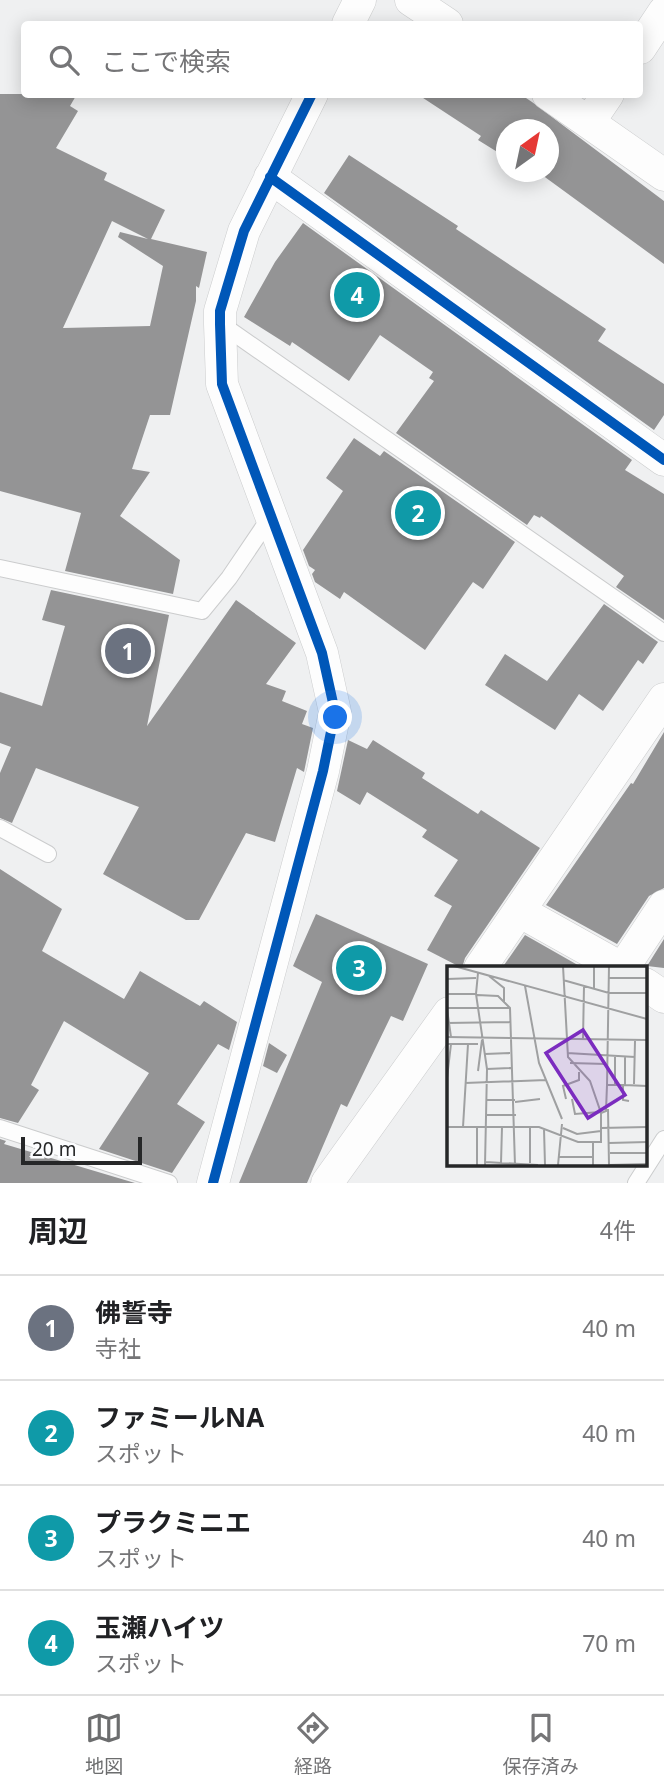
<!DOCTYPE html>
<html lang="ja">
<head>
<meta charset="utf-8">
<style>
	body { margin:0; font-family:"Noto Sans","Noto Sans JP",sans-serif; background:#f6f6f6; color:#202124 }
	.compass { position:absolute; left:496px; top:119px; width:63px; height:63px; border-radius:50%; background:#fff; box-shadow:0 4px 18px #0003; rotate:33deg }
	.scale { position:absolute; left:21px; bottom:18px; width:121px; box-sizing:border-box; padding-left:7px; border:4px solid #262728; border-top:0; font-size:19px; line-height:24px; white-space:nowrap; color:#262728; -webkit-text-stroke:5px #fcfdff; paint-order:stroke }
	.you { position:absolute; left:336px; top:718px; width:24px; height:24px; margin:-18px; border:5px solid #fff; border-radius:50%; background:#1a73e8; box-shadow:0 0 0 10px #1a73e833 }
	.badge { display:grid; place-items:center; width:46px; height:46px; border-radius:50%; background:#6c6d6e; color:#fff; font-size:23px; font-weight:700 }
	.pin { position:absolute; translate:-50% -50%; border:4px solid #fff; box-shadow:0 2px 7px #0006 }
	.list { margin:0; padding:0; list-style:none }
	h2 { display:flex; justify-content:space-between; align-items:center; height:91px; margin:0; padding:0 28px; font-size:30px }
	h2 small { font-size:23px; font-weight:400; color:#757577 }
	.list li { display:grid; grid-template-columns:46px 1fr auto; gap:21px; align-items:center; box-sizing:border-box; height:105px; padding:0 28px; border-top:2px solid #e0e0e0 }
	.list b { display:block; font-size:26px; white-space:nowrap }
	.list p { margin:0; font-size:23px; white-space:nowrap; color:#757577 }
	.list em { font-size:23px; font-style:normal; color:#757577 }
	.icon { flex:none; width:38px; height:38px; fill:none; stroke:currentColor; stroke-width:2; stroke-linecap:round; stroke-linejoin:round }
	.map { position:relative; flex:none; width:664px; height:1183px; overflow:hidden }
	.search { position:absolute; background:#fff; box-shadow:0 4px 18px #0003; left:21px; right:21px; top:21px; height:77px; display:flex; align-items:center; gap:18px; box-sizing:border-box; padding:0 24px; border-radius:7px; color:#757577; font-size:26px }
	.sheet { height:511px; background:#fff }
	nav { display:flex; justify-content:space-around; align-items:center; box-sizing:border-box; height:98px; border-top:2px solid #e0e0e0; background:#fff; font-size:19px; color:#757577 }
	nav a { display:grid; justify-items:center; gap:4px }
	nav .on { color:#6c6d6e }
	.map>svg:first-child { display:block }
</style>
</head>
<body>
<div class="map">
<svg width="664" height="1183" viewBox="0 0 664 1183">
	<rect width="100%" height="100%" fill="#eff0f1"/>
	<path fill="#949495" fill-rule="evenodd" d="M0,94H77L70,106L78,111L56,148L107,173L104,180L165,210L151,239L207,252L199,288L196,286V301L170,415H150L132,469L150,472L120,516L180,560L173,594L65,571L81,513L0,491ZM112,221L148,239L120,232L118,237L163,266L150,326L63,328Z
		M417,94H520L532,102L664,201V264L538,172H549V130H507V158L478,140L481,136Z
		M349,155L458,226L456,229L606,329L598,341L664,384V415L654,430L324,193Z
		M303,223L632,460L625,470L664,494V620L616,587L624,576L541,516L540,518L534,515L527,525L396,433L434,381L429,378L433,372L380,335L349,381L292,342L290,346L244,317L275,262Z
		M354,438L380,456L384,451L515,542L483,589L473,582L425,650L344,592L340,599L315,582L312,574L315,570L309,566L303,550L343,491L326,478Z
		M51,590L169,615L147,726L236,600L296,643L266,684L286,691L282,701L307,711L302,724L313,728L304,772L297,768L275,842L246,833L199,920H186L103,874L139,807L36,768L12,823L0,818V773L11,747L0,743V692L42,706L65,626L42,620Z
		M604,604L658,642L643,664L638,660L603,711L579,694L555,730L485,685L505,654L547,681Z
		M664,732V888L649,896L617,944L546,905L631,783L633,784Z
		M348,740L367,749L373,740L425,773L422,778L478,814L481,810L540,848L465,958L462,968L427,950L452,906L434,896L458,860L422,837L427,830L367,792L360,805L337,791Z
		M0,869L62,909L42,951L124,999L140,971L200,1006L204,1001L237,1022L229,1050L218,1044L177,1104L205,1122L172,1173L99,1149L149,1073L64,1021L31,1085L39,1090L18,1123L0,1118Z
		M316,914L428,964L403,1021L391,1016L347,1107L341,1104L307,1183H239L322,982L293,966Z
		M525,935L583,968H502Z
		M664,939V968L647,966Z
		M269,1043L287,1055L277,1073L263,1066Z
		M0,1139L6,1141L4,1144L135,1183H0Z"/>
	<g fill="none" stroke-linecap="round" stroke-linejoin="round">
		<defs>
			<path id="service" d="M221,324L664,633
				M0,568L202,611L229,578L271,516
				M0,828L48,854
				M0,1128L169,1183
				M636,1183L664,1139"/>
			<path id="minor" d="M411,0L447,24
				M348,24L360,0
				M640,48L664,12
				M548,94L664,175
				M589,122L608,94
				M270,177L664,460
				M519,911L664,699
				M480,968L519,911L621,968
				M623,968L664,906
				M645,984L664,997
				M213,1183L323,771L335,712L322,653L222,384L220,324V311L244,231L312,94
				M327,1183L449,1013"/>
		</defs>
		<use href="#service" stroke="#cbcccd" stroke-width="18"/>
		<use href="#minor" stroke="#cbcccd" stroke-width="33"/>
		<use href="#service" stroke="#fdfdfd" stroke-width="16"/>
		<use href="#minor" stroke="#fdfdfd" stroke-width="32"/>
		<defs>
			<path id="cycleway" d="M270,177L664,460
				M213,1183L323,771L335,712L322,653L222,384L220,324V311L244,231L312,94"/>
		</defs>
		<use href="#cycleway" stroke="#fcfdff" stroke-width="15"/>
		<use href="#cycleway" stroke="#0057b8" stroke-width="10"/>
	</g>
	<g transform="translate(447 966)">
		<rect width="200" height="200" fill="#eff0f1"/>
		<path fill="none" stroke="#9fa0a1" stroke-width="2" d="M7,0L200,53M31,7L29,28L40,103L38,199M42,10L57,22V36M162,12H200M0,13L29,12M116,14L162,27H200M78,20L92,97L115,153M147,23V0M0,28H29M30,29L51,30L63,42L68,199M0,42H63M0,43L4,71M0,57L64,56M0,71L200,74M136,73L137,20M0,78H31M120,87L188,91M38,88L63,87M178,90V119L200,120M123,97L159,98M40,103L64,102M31,105L35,74M0,112L4,78M18,117L99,114M168,118V90M187,118L188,75M160,119L162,0M176,119V134L182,135M119,133L116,120L132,114V106M125,133L128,148L153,146M40,134H68M68,136L93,133M161,143L162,199M154,147L159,145L160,119H178M40,149H69M0,161H92L131,176H154V147L143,115L121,91L116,0M16,161L21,78M116,162L130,168L154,165M154,162L200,161M97,163L98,199M162,177L200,176M163,187H200M111,191H146M39,196L91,199M54,197L55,161M83,197V161M30,199V160M111,199L115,158M146,199V177M162,199L200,198"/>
		<path fill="#7b2cbf" fill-opacity="0.15" stroke="#7b2cbf" stroke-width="3.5" d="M136,64L178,129L141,152L99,87Z"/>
		<rect width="200" height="200" fill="none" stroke="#262728" stroke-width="3.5"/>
	</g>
</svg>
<svg class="compass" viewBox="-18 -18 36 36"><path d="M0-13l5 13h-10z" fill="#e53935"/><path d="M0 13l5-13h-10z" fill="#757577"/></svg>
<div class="scale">20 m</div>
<div class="you"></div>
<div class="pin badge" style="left:128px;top:651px;background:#6b7280">1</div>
<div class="pin badge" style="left:418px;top:513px;background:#0f9aa8">2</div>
<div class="pin badge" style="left:359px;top:968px;background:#0f9aa8">3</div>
<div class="pin badge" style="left:357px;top:295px;background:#0f9aa8">4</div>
<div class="search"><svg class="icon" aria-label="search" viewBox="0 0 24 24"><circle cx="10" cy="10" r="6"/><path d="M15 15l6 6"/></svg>ここで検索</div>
</div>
<section class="sheet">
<h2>周辺<small>4件</small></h2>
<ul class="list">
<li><span class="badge" style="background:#6b7280">1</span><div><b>佛誓寺</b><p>寺社</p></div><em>40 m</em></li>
<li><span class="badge" style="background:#0f9aa8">2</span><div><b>ファミールNA</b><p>スポット</p></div><em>40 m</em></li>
<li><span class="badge" style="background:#0f9aa8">3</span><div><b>プラクミニエ</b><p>スポット</p></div><em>40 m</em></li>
<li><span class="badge" style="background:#0f9aa8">4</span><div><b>玉瀬ハイツ</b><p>スポット</p></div><em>70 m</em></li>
</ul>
</section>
<nav>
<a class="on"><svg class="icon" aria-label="map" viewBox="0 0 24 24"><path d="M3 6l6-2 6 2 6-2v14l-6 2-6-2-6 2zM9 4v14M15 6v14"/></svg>地図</a>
<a><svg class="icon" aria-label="directions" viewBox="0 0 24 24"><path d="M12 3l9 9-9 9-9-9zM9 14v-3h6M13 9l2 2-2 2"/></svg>経路</a>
<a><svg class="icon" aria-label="saved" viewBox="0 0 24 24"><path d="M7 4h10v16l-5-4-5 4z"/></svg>保存済み</a>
</nav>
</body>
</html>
